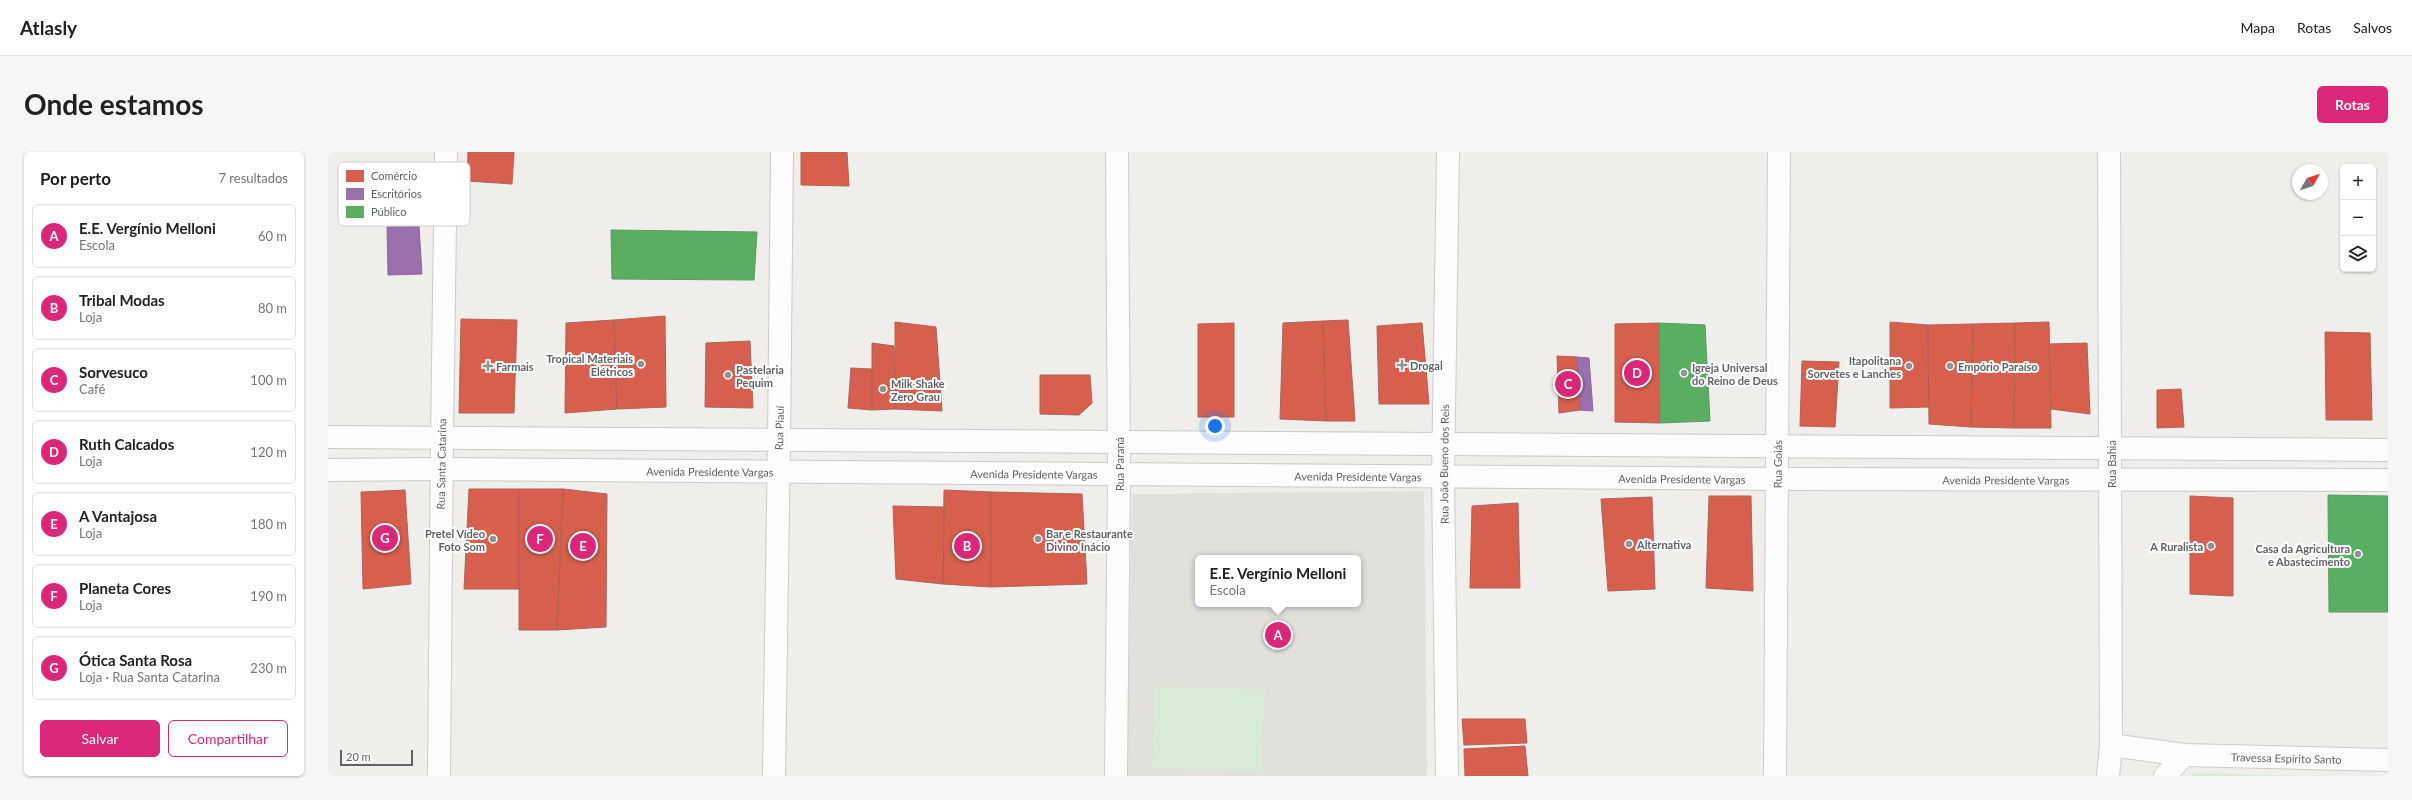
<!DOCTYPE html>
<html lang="pt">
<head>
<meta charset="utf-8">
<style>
	body { margin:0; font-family:Lato,sans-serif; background:#f6f6f6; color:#202124 }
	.controls { position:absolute; right:12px; top:12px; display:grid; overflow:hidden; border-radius:6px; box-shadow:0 1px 3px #0004 }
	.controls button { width:36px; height:36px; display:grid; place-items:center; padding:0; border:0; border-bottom:1px solid #e0e0e0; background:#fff; color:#202124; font:20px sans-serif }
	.compass { position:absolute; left:1964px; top:12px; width:36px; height:36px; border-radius:50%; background:#fff; box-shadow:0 1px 3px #0004; rotate:51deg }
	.scale { position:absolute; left:12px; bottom:10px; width:73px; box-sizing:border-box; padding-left:4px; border:2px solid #5f6368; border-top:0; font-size:11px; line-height:14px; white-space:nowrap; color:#5f6368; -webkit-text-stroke:3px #fff; paint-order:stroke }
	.you { position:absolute; left:887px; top:274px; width:14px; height:14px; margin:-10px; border:3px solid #fff; border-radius:50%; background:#1a73e8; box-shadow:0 0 0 6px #1a73e833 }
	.badge { display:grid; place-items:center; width:26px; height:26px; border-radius:50%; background:#db2777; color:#fff; font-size:13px; font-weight:700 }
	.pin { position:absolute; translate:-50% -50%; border:2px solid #fff; box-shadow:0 1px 4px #0006 }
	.popup { position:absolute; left:867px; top:403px; width:166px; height:52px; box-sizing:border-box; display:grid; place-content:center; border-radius:6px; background:#fff; filter:drop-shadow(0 1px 3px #0005); font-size:13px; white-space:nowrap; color:#757577 }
	.popup b { font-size:15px; color:#202124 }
	.popup::after { content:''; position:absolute; left:50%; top:100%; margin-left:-8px; border:8px solid transparent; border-top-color:#fff }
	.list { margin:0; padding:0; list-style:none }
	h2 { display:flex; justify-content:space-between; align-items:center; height:52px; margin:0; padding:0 16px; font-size:17px }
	h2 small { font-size:13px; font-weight:400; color:#757577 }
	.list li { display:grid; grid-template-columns:26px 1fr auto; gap:12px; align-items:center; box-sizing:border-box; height:64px; margin:0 8px 8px; padding:0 8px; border:1px solid #e0e0e0; border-radius:6px }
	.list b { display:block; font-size:15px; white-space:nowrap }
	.list p { margin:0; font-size:13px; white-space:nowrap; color:#757577 }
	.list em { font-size:13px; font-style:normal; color:#757577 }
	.actions { display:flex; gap:8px; padding:12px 16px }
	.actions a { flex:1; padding:9px 0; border:1px solid #db2777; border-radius:6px; text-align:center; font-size:14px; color:#db2777 }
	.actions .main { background:#db2777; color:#fff }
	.icon { flex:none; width:22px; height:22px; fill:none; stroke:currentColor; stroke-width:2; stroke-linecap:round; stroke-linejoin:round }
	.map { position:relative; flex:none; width:2060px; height:624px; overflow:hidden; border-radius:6px }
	header { display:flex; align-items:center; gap:24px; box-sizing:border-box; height:56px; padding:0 20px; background:#fff; border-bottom:1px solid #e0e0e0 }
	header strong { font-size:19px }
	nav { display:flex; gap:22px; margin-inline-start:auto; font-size:14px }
	.intro { display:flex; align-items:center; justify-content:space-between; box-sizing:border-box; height:96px; padding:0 24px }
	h1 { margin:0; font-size:28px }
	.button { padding:10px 18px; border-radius:6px; background:#db2777; color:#fff; font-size:14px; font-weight:700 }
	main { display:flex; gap:24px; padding:0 24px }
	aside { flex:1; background:#fff; border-radius:6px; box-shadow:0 1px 3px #0004 }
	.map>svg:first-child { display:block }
</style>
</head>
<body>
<header>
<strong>Atlasly</strong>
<nav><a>Mapa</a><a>Rotas</a><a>Salvos</a></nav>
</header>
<div class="intro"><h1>Onde estamos</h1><a class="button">Rotas</a></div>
<main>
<aside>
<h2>Por perto<small>7 resultados</small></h2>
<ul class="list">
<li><span class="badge">A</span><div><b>E.E. Vergínio Melloni</b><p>Escola</p></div><em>60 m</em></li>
<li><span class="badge">B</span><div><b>Tribal Modas</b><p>Loja</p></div><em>80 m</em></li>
<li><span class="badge">C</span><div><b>Sorvesuco</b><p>Café</p></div><em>100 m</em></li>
<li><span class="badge">D</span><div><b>Ruth Calcados</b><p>Loja</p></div><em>120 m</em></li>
<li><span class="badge">E</span><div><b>A Vantajosa</b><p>Loja</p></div><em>180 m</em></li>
<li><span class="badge">F</span><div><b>Planeta Cores</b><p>Loja</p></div><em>190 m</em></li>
<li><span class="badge">G</span><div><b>Ótica Santa Rosa</b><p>Loja · Rua Santa Catarina</p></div><em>230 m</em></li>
</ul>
<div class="actions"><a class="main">Salvar</a><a>Compartilhar</a></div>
</aside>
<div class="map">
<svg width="2060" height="624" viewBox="0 0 2060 624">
	<rect width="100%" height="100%" fill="#efeeea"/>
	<path fill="#e2e0da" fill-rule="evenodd" d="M1096,339L1099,624H799L804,342ZM870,406H1030V452H870Z"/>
	<path fill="#d8ebd6" d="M827,535L937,537L933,619L824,616Z
		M1866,621L1981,624H1864Z"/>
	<path fill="#d6604d" stroke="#b26155" d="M140,0H186L184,32L139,29Z
		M473,0H519L521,34L473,33Z
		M337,164L338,255L289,257L286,168Z
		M133,167L189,168L186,261H131Z
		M286,168L289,257L237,261L238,171Z
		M1020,168L1027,269H998L995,169Z
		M995,169L998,269L952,267L955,171Z
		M567,170L608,175L614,259L567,257Z
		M1562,170L1600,173L1601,255L1562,256Z
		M1721,170L1723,276H1686L1687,171Z
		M906,171V265H870V172Z
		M1094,171L1101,252H1051L1049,174Z
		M1331,171L1332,271L1287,270V172Z
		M1687,171L1686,276L1643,275L1645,172Z
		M1645,172L1643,275L1601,272L1600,173Z
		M1997,180L2042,181L2044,268H1998Z
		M422,189L425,256L377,255L378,191Z
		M544,191L566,194L567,257L544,258Z
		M1759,191L1762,262L1723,257L1721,192Z
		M1229,204L1249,205L1252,258L1231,261Z
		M1474,209L1511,210L1507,275L1472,274Z
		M523,216L544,217V258L520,256Z
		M712,223H762L764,251L751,263L712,262Z
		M1853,237L1856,275L1829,276V238Z
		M141,337H191V437H136Z
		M191,337H235L229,478H191Z
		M235,337L279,342L278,475L229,478Z
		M77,338L83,432L35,437L33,340Z
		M616,338L663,340V435L615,432Z
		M663,340L754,342L759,432L663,435Z
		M1381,344H1423L1425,439L1378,436Z
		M1862,344L1905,346V444L1862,442Z
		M1324,345L1327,437L1280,439L1273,347Z
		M1190,351L1192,436H1142L1144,354Z
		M565,354L616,355L615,432L568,427Z
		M1134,567H1197L1199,591L1136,593Z
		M1197,594L1200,624H1137L1136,597Z"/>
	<path fill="#9970ab" stroke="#886c97" d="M91,73L94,122L60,123L59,75Z
		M1249,205L1261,206L1265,259L1252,258Z"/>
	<path fill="#5aae61" stroke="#5c9863" d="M283,78L429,80L426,128L284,127Z
		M1331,171L1377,173L1382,269L1332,271Z
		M2000,343L2060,344V460H2001Z"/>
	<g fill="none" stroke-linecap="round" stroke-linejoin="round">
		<defs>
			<g id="street">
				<path id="s1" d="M1783,593L1856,603L2060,608"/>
				<path d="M111,624L114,286"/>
				<path d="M446,624L451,288"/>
				<path d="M788,624L791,322L789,0"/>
				<path id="s2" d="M1119,624L1115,324L1120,0"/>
				<path id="s3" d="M1447,624L1451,0"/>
				<path d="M1780,624L1783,593L1781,0"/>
				<path d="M1837,624L1856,603"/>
			</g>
			<g id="secondary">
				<path d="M0,285L2060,298"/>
				<path d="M114,286L118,0"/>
				<path d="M451,288L454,0"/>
				<path id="s4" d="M0,318L112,317L1450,327L2060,328"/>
			</g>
		</defs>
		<use href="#street" stroke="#cbcccc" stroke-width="24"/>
		<use href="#secondary" stroke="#cacacb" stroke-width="24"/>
		<use href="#street" stroke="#fdfcfc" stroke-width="22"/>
		<use href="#secondary" stroke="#fdfcfc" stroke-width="22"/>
	</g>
	<g fill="#919496" stroke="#fff" stroke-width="1.5">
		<circle cx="313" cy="212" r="4"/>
		<path d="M1072 207h4v4h4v4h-4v4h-4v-4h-4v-4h4z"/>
		<path d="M158 208h4v4h4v4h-4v4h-4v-4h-4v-4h4z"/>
		<circle cx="1581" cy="214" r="4"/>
		<circle cx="1622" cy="214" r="4"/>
		<circle cx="1356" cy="221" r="4"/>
		<circle cx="400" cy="223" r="4"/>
		<circle cx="555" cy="237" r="4"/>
		<circle cx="165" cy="387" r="4"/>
		<circle cx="710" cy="387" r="4"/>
		<circle cx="1301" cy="392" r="4"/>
		<circle cx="1883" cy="394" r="4"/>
		<circle cx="2030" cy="402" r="4"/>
	</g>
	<g text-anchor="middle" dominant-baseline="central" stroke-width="4" stroke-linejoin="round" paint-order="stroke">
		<g font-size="11" font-weight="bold" fill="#5f6368" stroke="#fff" text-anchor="start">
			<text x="305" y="206" text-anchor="end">Tropical Materiais<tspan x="305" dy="13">Elétricos</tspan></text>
			<text x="1573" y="208" text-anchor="end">Itapolitana<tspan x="1573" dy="13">Sorvetes e Lanches</tspan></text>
			<text x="1082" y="213">Drogal</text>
			<text x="168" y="214">Farmais</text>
			<text x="1630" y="214">Empório Paraíso</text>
			<text x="1364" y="215">Igreja Universal<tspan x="1364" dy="13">do Reino de Deus</tspan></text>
			<text x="408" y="217">Pastelaria<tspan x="408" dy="13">Pequim</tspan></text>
			<text x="563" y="231">Milk Shake<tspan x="563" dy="13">Zero Grau</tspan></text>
			<text x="157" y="381" text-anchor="end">Pretel Vídeo<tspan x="157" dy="13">Foto Som</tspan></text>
			<text x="718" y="381">Bar e Restaurante<tspan x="718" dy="13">Divino Inácio</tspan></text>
			<text x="1309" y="392">Alternativa</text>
			<text x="1875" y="394" text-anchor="end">A Ruralista</text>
			<text x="2022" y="396" text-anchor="end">Casa da Agricultura<tspan x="2022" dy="13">e Abastecimento</tspan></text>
		</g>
		<g font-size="11" fill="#5f6368" stroke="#fff">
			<text transform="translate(451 276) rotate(-89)">Rua Piauí</text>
			<text transform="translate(113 312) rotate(-89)">Rua Santa Catarina</text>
			<text transform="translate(791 312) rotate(-90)">Rua Paraná</text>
			<text stroke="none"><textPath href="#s2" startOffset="312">Rua João Bueno dos Reis</textPath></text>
			<text stroke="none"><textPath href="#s3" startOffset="312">Rua Goiás</textPath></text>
			<text transform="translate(1783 312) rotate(-90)">Rua Bahia</text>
			<text stroke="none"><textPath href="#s4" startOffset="382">Avenida Presidente Vargas</textPath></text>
			<text stroke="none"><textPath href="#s4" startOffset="706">Avenida Presidente Vargas</textPath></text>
			<text stroke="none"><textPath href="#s4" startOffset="1030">Avenida Presidente Vargas</textPath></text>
			<text stroke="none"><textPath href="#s4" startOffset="1354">Avenida Presidente Vargas</textPath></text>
			<text stroke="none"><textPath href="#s4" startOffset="1678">Avenida Presidente Vargas</textPath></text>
			<text stroke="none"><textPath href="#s1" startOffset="176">Travessa Espírito Santo</textPath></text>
		</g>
	</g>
	<rect x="10" y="10" width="132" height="64" rx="6" fill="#fff" stroke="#cfd0d2" stroke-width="1"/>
	<rect x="18" y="18" width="18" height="12" fill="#d6604d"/>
	<rect x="18" y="36" width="18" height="12" fill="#9970ab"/>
	<rect x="18" y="54" width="18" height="12" fill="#5aae61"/>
	<g font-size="11" fill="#5f6368">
		<text x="43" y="28">Comércio</text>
		<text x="43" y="46">Escritórios</text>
		<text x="43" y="64">Público</text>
	</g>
</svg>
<div class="controls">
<button>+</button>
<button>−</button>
<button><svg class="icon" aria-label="layers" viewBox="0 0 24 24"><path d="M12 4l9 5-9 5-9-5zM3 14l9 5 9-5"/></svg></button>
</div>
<svg class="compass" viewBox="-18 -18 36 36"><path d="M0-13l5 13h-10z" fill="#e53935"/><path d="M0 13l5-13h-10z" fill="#757577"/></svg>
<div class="scale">20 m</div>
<div class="you"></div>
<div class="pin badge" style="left:950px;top:483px">A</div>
<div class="popup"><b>E.E. Vergínio Melloni</b>Escola</div>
<div class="pin badge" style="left:639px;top:394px">B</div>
<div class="pin badge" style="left:1240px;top:232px">C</div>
<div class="pin badge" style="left:1309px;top:221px">D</div>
<div class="pin badge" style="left:255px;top:394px">E</div>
<div class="pin badge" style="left:212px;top:387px">F</div>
<div class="pin badge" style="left:57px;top:386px">G</div>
</div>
</main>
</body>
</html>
